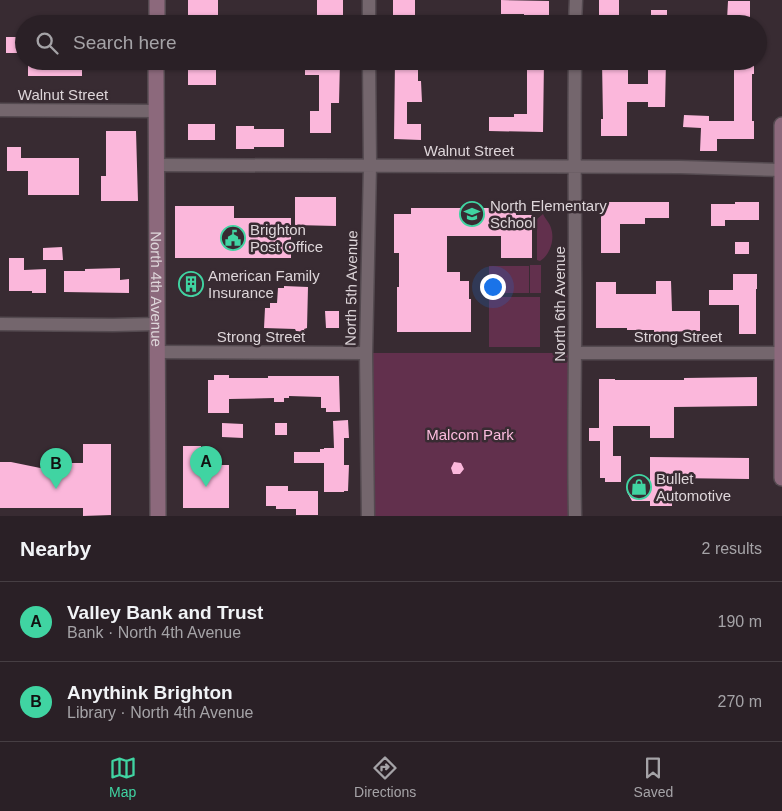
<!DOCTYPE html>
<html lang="en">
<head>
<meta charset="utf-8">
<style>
	body { margin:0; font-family:Helvetica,sans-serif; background:#32282e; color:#f1f3f6 }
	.you { position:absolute; left:492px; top:286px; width:18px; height:18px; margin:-12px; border:4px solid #fff; border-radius:50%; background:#1a73e8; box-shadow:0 0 0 8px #1a73e833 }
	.badge { display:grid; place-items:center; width:32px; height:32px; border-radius:50%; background:#40d4a2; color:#111; font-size:16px; font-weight:700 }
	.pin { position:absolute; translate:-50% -41px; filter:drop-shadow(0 1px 2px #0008) }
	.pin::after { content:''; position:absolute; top:26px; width:18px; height:15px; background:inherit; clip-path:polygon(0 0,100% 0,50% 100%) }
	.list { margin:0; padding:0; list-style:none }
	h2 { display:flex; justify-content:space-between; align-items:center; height:65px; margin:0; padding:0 20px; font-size:21px }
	h2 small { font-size:16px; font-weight:400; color:#a5a3a7 }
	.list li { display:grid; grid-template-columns:32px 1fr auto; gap:15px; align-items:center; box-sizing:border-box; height:80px; padding:0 20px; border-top:1px solid #463e43 }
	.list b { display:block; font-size:19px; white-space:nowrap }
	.list p { margin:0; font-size:16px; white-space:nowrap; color:#a5a3a7 }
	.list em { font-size:16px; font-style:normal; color:#a5a3a7 }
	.icon { flex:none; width:28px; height:28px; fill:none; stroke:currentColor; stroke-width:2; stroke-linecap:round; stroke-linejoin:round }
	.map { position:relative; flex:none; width:782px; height:516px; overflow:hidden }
	.search { position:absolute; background:#2a2026; box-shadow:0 1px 4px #0004; left:15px; right:15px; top:15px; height:55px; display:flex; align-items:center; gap:12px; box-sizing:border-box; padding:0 18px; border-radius:28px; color:#a5a3a7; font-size:19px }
	.sheet { height:225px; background:#2a2026 }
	nav { display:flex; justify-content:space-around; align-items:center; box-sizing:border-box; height:70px; border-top:1px solid #463e43; background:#2a2026; font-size:14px; color:#a5a3a7 }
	nav a { display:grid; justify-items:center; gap:2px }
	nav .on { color:#40d4a2 }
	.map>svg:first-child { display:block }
</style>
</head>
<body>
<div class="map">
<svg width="782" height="516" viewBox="0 0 782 516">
	<rect width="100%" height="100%" fill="#382b32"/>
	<path fill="#62304d" d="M543,214C545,219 550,223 551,228C555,240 550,255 540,261L537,260V219Z
		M530,265H541V293H530Z
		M489,266H529V293H496L495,287H489Z
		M489,297H540V347H489Z
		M366,353H575V516H368Z"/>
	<path fill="#fbb7db" d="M188,0H218V16H188Z
		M317,0H343V17H317Z
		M393,0H415V15H393Z
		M501,0L549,1V17H524V14H501Z
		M599,0H619V23H602V16H599Z
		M728,1H750V20H727Z
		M651,10H667V23H651Z
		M6,37H22V53H6Z
		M28,61H82V76H28Z
		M305,61H340L339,103H331V133H310V111H319V75H305Z
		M395,61H418V81H421L422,102H407V124H421V140L394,139Z
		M527,61H544L543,132L489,131V117H514V114H527Z
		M602,61H628V84H648V61H666L665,107H648V102H627V136H601V119H603Z
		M734,61H754V74H752V121H754V139H717V151H700L701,128L683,127L684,115L709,116V121H734Z
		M188,69H216V85H188Z
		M188,124H215V140H188Z
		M236,126H254V129H284V147H254V149H236Z
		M106,131H136L138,201H101V176H106Z
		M7,147H21V158H79V195H28V171H7Z
		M295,197H336V226L295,225Z
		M601,202H669V218H645V224H620V253H601Z
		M735,202H759V220H725V226H711V204H735Z
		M175,206H234V218H291V258H175Z
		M411,208H516V215H532V258H501V236H447V272H460V281H469V299H471V332H397V287H399V253H394V214H411Z
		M735,242H749V254H735Z
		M62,247L63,260H43V248Z
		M9,258H24V270L46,269V293H32V291H9Z
		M120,268V280L129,279V293L64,292V271H85V269Z
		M192,272L199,276L203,283V287L199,294L192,297L184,295L180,289L179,285L182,278Z
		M733,274H757V289H756V334H739V305H709V290H733Z
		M656,281H671L672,311H700V331L654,332V330H627V328H596V282H616V294H656Z
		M284,286L308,287L307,328L304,329L305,332L296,331L295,329L264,328L265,308H270V303H277L278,288H284Z
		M325,311H339V328H326Z
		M214,375H229V378H268V376H339L340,412H326V408H321V397L289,396V398H284V402H274V398L229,399V413H208V380H214Z
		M757,377V406L674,407V438H650V426H613V456H621V482H605V478H600V441H589V428H599V379H615V380H684V378Z
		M348,420L349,438H344V465H349L348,491H344V492H324V463H294V452H320V449H324V448H334L333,421Z
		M222,423L243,424V438L222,437Z
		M275,423H287V435H275Z
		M83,444H111V515L83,516V508H0V462H11L50,470L56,464L70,468V463H83Z
		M183,446H201V465H229V508H183Z
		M650,457L749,458V479L672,478V506H650V501H632L627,492V482H650Z
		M454,462L461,463L464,469L460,474H453L451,468Z
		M266,486H288V491H318V515H296V509H276V506H266Z"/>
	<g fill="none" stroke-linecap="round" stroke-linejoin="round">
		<defs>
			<path id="street" d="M369,0V24
				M575,24L576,0
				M0,110L156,111
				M156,165L680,167L782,170
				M0,324L113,325L157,324
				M157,352L366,353
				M575,353H782
				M368,516L366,353L370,165L369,61
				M575,516C573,431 576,347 575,262C575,195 574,128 575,61"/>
			<g id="secondary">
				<path d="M157,24V0"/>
				<path id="s1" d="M156,61L158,516"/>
				<path d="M782,125V478"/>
			</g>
		</defs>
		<use href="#street" stroke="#544a50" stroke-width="15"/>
		<use href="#secondary" stroke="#544a50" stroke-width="18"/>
		<use href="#street" stroke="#74666d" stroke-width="12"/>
		<use href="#secondary" stroke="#8c697c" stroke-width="15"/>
	</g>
	<defs>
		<symbol id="school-ring" viewBox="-11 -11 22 22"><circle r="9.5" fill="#382b32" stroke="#40d4a2" stroke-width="1.5"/><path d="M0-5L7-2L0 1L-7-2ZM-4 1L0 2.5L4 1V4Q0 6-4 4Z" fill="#40d4a2"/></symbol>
		<symbol id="civic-ring" viewBox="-11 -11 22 22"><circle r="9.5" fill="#382b32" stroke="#40d4a2" stroke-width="1.5"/><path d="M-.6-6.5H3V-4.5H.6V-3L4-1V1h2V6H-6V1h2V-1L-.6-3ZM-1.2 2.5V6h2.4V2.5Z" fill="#40d4a2"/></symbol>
		<symbol id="building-ring" viewBox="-11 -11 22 22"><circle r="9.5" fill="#382b32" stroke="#40d4a2" stroke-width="1.5"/><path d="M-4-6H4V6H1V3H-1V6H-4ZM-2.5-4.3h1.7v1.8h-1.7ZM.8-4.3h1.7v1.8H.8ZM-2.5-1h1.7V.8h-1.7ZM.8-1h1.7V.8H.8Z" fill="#40d4a2"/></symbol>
		<symbol id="shop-ring" viewBox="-11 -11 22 22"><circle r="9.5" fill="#382b32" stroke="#40d4a2" stroke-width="1.5"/><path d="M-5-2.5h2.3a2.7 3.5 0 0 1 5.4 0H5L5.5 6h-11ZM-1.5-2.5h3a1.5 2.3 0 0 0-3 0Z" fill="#40d4a2"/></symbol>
	</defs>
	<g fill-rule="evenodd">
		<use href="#school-ring" x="458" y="200" width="28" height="28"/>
		<use href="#civic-ring" x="219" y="224" width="28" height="28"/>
		<use href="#building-ring" x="177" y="270" width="28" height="28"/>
		<use href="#shop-ring" x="625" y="473" width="28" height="28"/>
	</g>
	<g text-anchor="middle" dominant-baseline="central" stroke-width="5" stroke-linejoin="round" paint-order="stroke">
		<g font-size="15" fill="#ded6da" stroke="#382b32">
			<text x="63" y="94">Walnut Street</text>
			<text x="469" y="150">Walnut Street</text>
			<text transform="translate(351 288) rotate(-89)">North 5th Avenue</text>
			<text stroke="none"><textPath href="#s1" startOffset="228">North 4th Avenue</textPath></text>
			<text transform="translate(559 304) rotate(-90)">North 6th Avenue</text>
			<text x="261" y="336">Strong Street</text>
			<text x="678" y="336">Strong Street</text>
		</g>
		<g font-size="15" fill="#ded6da" stroke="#382b32" text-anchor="start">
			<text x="490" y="205">North Elementary<tspan x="490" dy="17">School</tspan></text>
			<text x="250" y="229">Brighton<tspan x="250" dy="17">Post Office</tspan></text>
			<text x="208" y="275">American Family<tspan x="208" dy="17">Insurance</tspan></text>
			<text x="656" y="478">Bullet<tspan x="656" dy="17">Automotive</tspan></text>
		</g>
		<g font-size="15" fill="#fcbcde" stroke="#382b32">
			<text x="470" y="434">Malcom Park</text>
		</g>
	</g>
</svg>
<div class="you"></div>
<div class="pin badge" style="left:206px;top:487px">A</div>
<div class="pin badge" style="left:56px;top:489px">B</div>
<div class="search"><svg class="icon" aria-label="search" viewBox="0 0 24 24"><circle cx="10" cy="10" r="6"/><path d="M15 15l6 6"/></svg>Search here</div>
</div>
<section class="sheet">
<h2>Nearby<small>2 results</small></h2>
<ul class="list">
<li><span class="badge">A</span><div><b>Valley Bank and Trust</b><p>Bank · North 4th Avenue</p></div><em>190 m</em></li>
<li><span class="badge">B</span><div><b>Anythink Brighton</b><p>Library · North 4th Avenue</p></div><em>270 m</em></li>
</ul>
</section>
<nav>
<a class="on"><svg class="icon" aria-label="map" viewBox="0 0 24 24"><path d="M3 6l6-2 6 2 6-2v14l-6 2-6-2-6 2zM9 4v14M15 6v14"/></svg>Map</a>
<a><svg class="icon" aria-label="directions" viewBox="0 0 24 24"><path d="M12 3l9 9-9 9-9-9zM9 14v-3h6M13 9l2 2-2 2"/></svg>Directions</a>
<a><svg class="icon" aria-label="saved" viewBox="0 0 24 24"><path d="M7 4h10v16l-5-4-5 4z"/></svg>Saved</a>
</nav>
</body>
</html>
